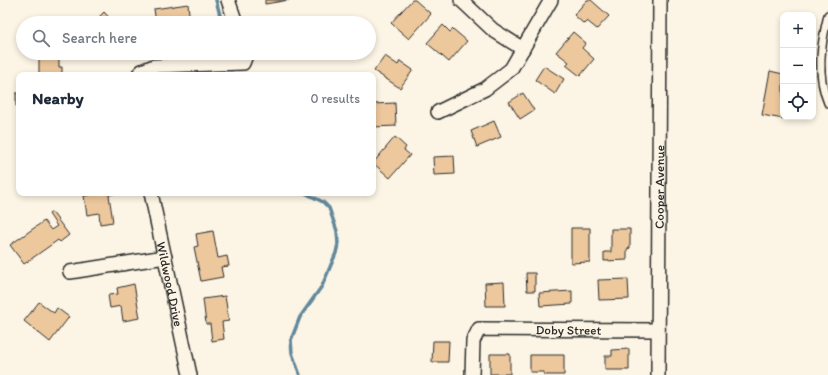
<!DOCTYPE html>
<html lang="en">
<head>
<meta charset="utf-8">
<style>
	body { margin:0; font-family:Itim,sans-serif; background:#f2f2f3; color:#1f2937 }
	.controls { position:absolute; right:12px; top:12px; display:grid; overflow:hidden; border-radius:8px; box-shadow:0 2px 6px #0003 }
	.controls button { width:36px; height:36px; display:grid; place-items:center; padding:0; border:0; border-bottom:1px solid #e0e1e3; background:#fff; color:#1f2937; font:20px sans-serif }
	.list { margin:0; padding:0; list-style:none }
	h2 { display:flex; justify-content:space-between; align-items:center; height:52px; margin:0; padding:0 16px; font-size:17px }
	h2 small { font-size:13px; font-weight:400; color:#747a83 }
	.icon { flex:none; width:22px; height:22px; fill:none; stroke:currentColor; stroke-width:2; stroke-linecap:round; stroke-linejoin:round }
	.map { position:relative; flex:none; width:828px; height:375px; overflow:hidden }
	.search { position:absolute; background:#fff; box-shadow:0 2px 6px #0003; left:16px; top:16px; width:360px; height:44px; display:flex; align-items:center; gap:10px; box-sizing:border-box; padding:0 14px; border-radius:22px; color:#747a83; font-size:15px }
	.panel { position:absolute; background:#fff; box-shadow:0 2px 6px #0003; left:16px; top:72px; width:360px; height:124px; border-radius:8px }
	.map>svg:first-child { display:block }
</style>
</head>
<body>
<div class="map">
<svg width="828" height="375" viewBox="0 0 828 375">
	<rect width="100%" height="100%" fill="#fcf5e5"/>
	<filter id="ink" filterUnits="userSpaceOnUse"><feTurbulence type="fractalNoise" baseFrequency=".025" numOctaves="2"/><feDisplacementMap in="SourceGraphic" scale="8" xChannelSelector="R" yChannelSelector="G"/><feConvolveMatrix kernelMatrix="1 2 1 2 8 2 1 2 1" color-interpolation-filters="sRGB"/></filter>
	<g filter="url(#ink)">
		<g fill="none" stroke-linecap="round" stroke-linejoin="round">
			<path stroke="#62889c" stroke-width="3.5" d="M216,0L222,23
				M231,74V75
				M300,375L292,353L291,340L300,317L322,286L336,253L338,244L337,231L329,208L323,202L305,193"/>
		</g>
		<path fill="#edc89d" stroke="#2b2b2b" d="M265,0H289L265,4Z
			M412,0H415L431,14L409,39L391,23Z
			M587,0H591L609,16L597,29L587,21L584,24L574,15Z
			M188,4L190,23H156L154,9Z
			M104,12L114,23H93Z
			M443,25L450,32L453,29L467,41L449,62L427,43Z
			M573,32L586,43L582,48L594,59L580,76L566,65L569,62L556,52Z
			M385,56L398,65L400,61L413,70L400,88L374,71Z
			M39,58H59V67H62V75H39Z
			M544,66L564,79L555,94L535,80Z
			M770,71L783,74V119L762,115Z
			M16,93H19V106H16Z
			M523,93L534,110L520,119L509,102Z
			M395,103L396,126L373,127V104Z
			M494,121L501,137L477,147L471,131Z
			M395,137L406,147L404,150L410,155L390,178L373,163Z
			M454,156L455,174L434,175L433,157Z
			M90,193H117L109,195L113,222L100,224L99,213L87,215L84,196L90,195Z
			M52,212L69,235L60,242L58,240L24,264L10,245L44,221L51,230L57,226L49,214Z
			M571,228H590V262L571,263Z
			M611,229H630V248L627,249V260L604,261V252H611Z
			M213,231L218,258L227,256L229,266L221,267L223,277L201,281L194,247L198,246L196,234Z
			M526,273H535V291H527Z
			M628,279L629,299L599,300L598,280Z
			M504,282L505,306H486L485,283Z
			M134,284L140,318L123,321L121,306L110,308L108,295L118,294L117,288Z
			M572,291V304L540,306L539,293Z
			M225,296L229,321L222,322L224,339L212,341L210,324H206L203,299Z
			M39,302L54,313L57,308L69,317L50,342L24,321Z
			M433,341H449L448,362H432Z
			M629,349V370H605V356H612V350Z
			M490,354H510V374H490Z
			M530,355H564V375H544V372H530Z"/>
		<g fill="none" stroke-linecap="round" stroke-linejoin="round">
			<defs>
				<path id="lane" d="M828,15C821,44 816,74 828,103"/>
				<g id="street">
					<path d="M228,0L236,23"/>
					<path d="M461,0L493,30L523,49"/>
					<path d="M138,75L142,71L154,66L243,63L247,53"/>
					<path d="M438,112L485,89L511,69L551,0"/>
					<path id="s1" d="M151,193L190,375"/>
					<path d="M70,272L165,257"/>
					<path id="s2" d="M472,375L473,341L479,329L658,330"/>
					<path id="s3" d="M658,375L660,0"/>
				</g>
			</defs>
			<use href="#lane" stroke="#2b2b2b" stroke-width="10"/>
			<use href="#street" stroke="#2b2b2b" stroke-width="16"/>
			<use href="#lane" stroke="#fcf5e5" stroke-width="7"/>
			<use href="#street" stroke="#fcf5e5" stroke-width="13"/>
		</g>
	</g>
	<g text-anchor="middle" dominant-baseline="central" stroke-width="3" stroke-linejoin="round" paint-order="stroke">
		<g font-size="13" fill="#2b2b2b" stroke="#fcf5e5">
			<text stroke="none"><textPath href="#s3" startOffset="188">Cooper Avenue</textPath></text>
			<text stroke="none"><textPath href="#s1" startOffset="93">Wildwood Drive</textPath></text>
			<text stroke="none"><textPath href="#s2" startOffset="137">Doby Street</textPath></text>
		</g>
	</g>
</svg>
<div class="controls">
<button>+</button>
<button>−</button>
<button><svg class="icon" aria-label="locate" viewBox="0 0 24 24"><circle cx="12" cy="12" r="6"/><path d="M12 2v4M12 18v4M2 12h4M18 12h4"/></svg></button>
</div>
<div class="search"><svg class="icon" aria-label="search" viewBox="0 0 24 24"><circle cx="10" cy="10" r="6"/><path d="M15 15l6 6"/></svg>Search here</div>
<section class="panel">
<h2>Nearby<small>0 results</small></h2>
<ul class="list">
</ul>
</section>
</div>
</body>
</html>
